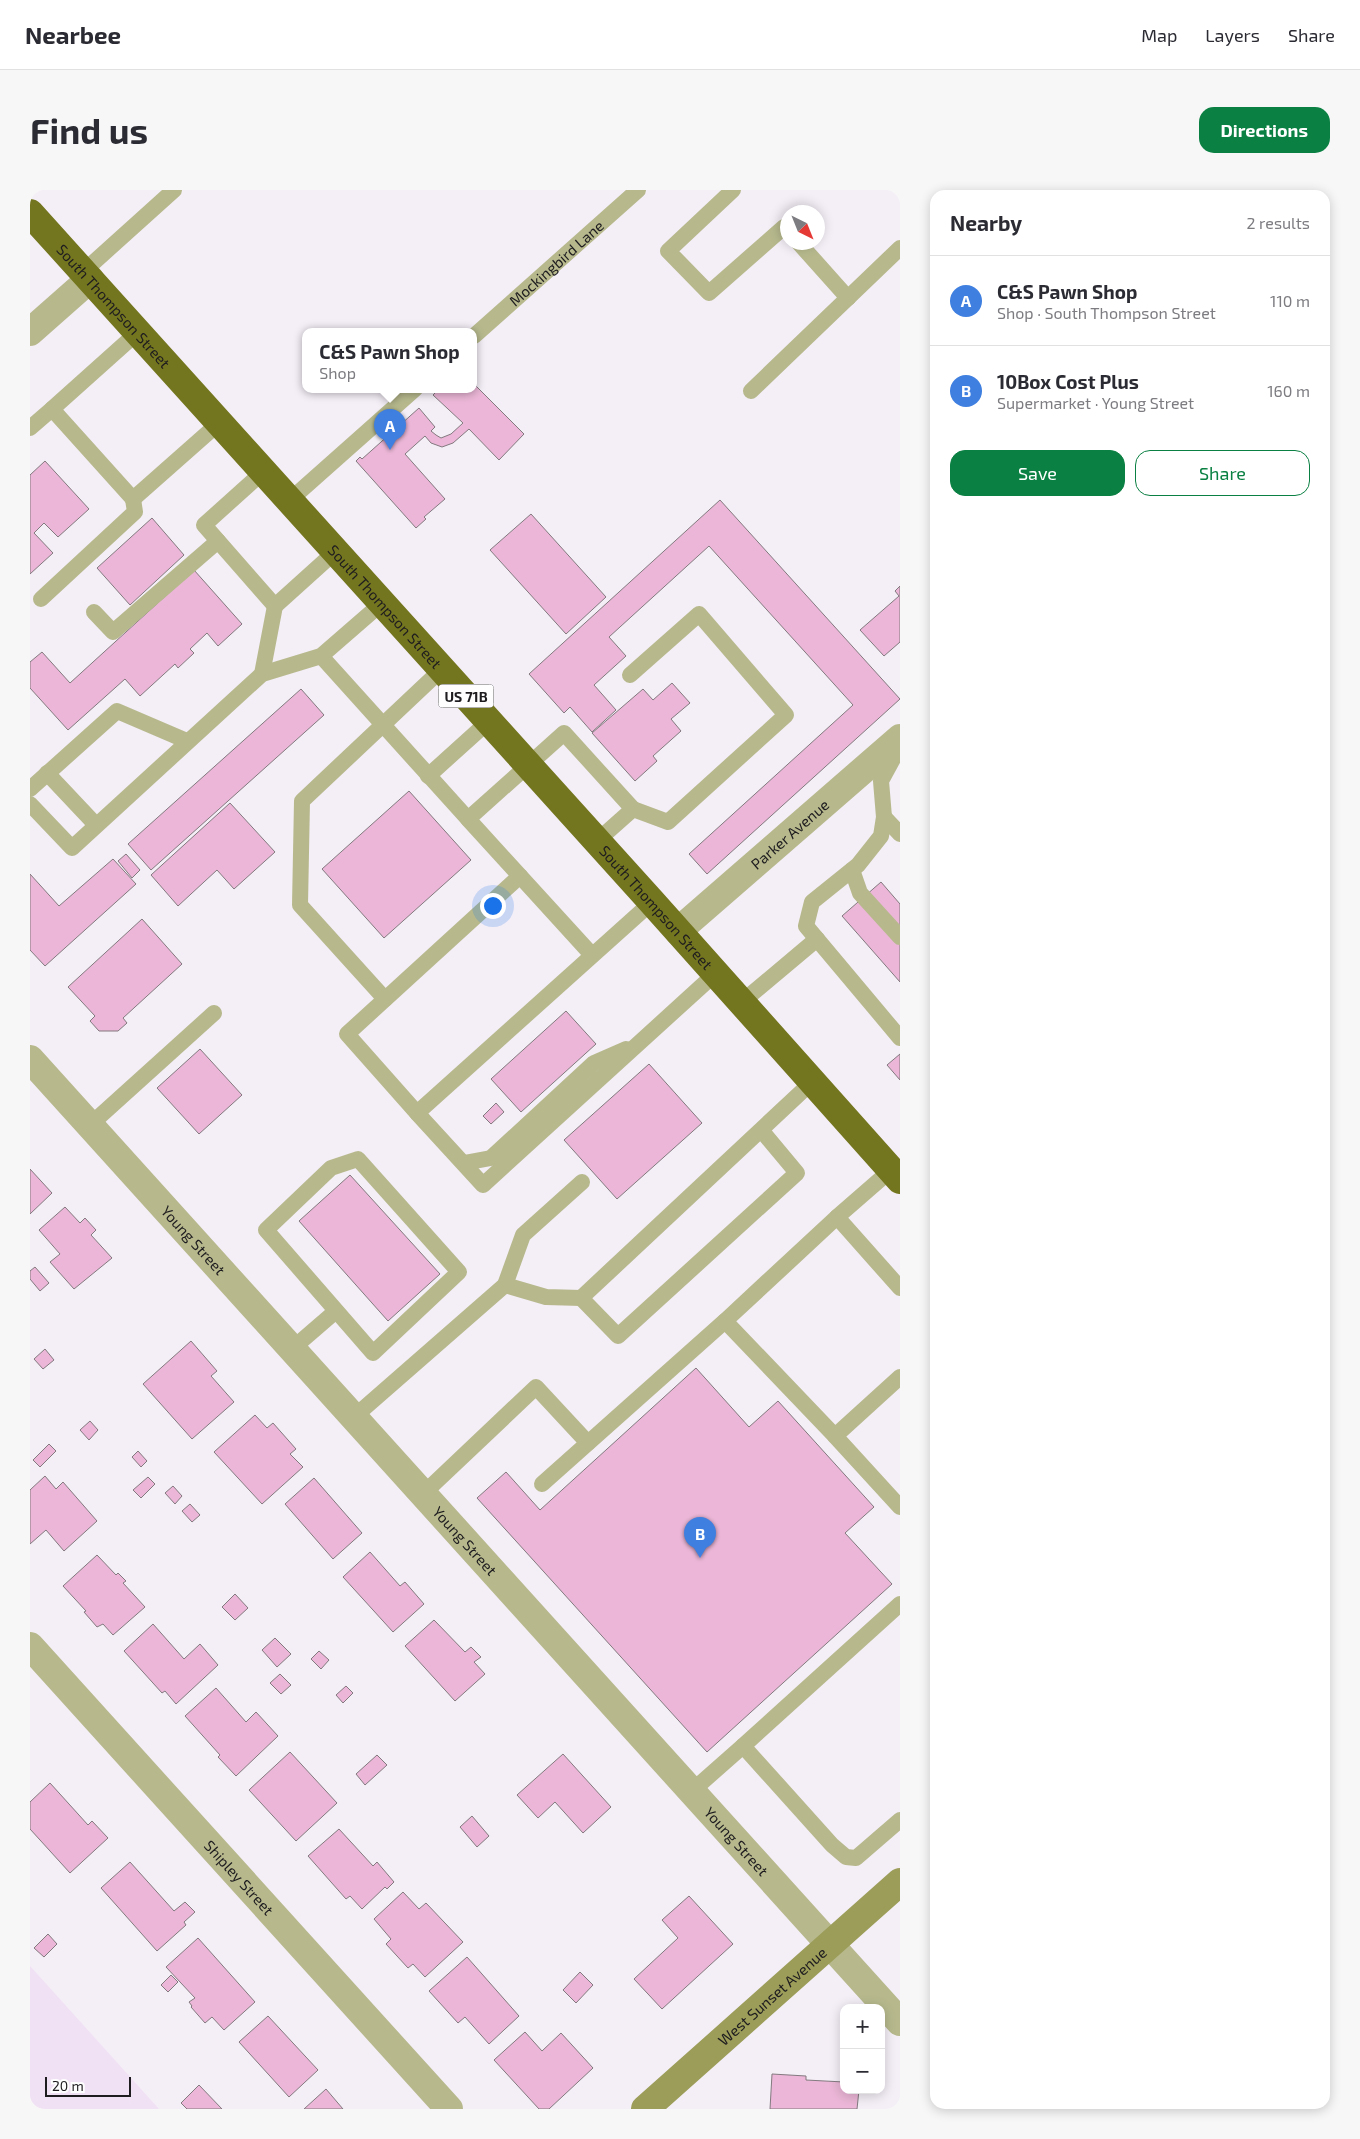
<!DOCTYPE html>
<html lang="en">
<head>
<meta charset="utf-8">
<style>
	body { margin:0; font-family:"Exo 2",sans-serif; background:#f7f7f7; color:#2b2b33 }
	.controls { position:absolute; right:15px; bottom:15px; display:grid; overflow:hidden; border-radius:10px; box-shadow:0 2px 12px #0003 }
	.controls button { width:45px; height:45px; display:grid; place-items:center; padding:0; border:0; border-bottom:1px solid #e1e1e2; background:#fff; color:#2b2b33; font:25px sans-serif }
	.compass { position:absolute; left:750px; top:15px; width:45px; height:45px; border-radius:50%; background:#fff; box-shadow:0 2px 12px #0003; rotate:137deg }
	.scale { position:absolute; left:15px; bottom:12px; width:86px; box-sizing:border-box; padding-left:5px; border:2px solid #1e1c1f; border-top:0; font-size:14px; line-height:18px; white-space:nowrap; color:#1e1c1f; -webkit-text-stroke:4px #fefefe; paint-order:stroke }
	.you { position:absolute; left:462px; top:715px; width:18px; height:18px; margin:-12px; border:4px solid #fff; border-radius:50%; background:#1a73e8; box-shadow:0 0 0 8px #1a73e833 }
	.badge { display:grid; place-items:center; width:32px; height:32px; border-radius:50%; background:#0b8043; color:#fff; font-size:16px; font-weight:700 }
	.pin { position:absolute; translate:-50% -41px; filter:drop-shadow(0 1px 2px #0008) }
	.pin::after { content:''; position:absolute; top:26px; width:18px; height:15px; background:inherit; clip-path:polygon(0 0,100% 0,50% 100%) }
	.popup { position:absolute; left:272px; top:138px; width:175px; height:65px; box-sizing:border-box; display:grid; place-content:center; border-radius:10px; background:#fff; filter:drop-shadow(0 1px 4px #0005); font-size:16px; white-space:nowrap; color:#7c7c81 }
	.popup b { font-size:19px; color:#2b2b33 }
	.popup::after { content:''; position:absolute; left:50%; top:100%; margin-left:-10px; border:10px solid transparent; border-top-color:#fff }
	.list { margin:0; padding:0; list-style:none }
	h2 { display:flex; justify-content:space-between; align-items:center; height:65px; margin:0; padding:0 20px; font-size:21px }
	h2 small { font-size:16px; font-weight:400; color:#7c7c81 }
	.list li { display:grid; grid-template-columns:32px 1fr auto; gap:15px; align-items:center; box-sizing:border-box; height:90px; padding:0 20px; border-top:1px solid #e1e1e2 }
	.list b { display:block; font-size:19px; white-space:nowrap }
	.list p { margin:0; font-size:16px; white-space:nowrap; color:#7c7c81 }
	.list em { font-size:16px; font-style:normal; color:#7c7c81 }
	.actions { display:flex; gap:10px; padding:15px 20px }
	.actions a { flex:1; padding:11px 0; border:1px solid #0b8043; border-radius:15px; text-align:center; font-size:18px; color:#0b8043 }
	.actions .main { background:#0b8043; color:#fff }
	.map { position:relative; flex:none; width:870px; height:1919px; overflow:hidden; border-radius:15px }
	header { display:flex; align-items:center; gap:30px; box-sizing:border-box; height:70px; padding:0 25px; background:#fff; border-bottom:1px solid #e1e1e2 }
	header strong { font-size:24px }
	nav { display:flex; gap:28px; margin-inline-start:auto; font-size:18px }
	.intro { display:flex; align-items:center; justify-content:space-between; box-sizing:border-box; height:120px; padding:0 30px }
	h1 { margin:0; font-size:35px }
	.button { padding:12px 22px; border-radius:15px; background:#0b8043; color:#fff; font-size:18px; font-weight:700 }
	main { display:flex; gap:30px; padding:0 30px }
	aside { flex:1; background:#fff; border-radius:15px; box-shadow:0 2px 12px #0003 }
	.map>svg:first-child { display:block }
</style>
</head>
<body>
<header>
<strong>Nearbee</strong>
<nav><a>Map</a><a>Layers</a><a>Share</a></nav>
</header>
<div class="intro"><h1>Find us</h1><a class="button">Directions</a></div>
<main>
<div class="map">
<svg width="870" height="1919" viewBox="0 0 870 1919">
	<rect width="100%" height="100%" fill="#f4eef7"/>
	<path fill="#f1e1f4" d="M0,1776L129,1919H0Z"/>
	<path fill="#ebb6d7" stroke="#837a7f" d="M444,194L494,244L469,270L439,239L423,253L412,257L401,253L395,246L375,264L415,309L394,327L396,329L386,338L326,271L330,267L332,269L389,218L405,237L401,241L406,245L411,248L421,244L433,233L403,205L409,199H444Z
		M15,271L59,319L28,347L14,333L4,343L23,363L0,384V285Z
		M690,310L870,509L677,684L659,664L823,515L679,356L579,447L596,466L564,495L586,520L562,542L540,517L534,523L499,484Z
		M501,324L576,407L536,444L460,360Z
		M122,328L154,365L100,415L67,378Z
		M164,380L212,434L188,456L177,443L160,459L164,463L148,478L145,474L110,506L95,489L38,540L0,498V472L12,462L40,493Z
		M870,396V452L854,466L830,440L869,406L865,401Z
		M642,493L660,513L641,529L651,541L623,566L627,571L605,591L562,543L613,499L623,510Z
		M271,499L294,525L121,680L98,654Z
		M379,601L441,670L354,748L292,679Z
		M200,613L245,662L204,699L187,680L148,716L121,685Z
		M96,664L110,680L102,688L88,671Z
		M83,669L106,694L15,776L0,760V684L29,716Z
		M851,692L870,714V792L812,726Z
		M112,729L152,774L93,828L97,833L88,841H69L60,831L65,826L38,797Z
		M536,821L566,854L491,922L461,889Z
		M170,859L212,905L169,944L127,898Z
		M870,864V890L857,875Z
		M619,874L672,933L587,1009L534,950Z
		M466,913L474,922L461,934L453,926Z
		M0,979L22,1003L0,1024Z
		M320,985L410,1084L358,1131L269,1031Z
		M35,1017L50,1033L55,1028L66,1040L61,1045L82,1068L44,1099L20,1072L30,1064L9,1040Z
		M5,1077L19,1093L10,1101L0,1089V1081Z
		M161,1151L187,1181L181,1186L204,1212L162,1249L113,1194Z
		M15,1159L24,1170L13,1179L4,1169Z
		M666,1178L719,1237L748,1211L844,1317L815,1343L862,1394L677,1562L447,1308L476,1282L510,1320Z
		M225,1225L237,1238L243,1233L266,1259L260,1264L273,1277L232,1314L184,1262Z
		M60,1231L68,1240L59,1250L50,1240Z
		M19,1254L26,1261L10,1277L3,1270Z
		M108,1261L117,1271L111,1277L102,1267Z
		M15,1286L26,1299L33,1292L67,1331L34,1361L16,1340L0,1354V1300Z
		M118,1287L125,1294L111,1308L103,1300Z
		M284,1288L332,1343L303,1369L255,1314Z
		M143,1296L152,1306L145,1314L135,1303Z
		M160,1314L170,1325L162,1332L152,1321Z
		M340,1362L370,1396L375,1392L394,1414L363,1442L313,1387Z
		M67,1365L86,1385L88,1383L96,1391L93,1393L115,1417L83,1445L73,1434L67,1437L54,1422L56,1421L33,1396Z
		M205,1404L218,1418L205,1430L192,1417Z
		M404,1430L435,1462L441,1457L451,1467L444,1472L455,1484L425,1511L375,1456Z
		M123,1434L154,1469L170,1454L188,1475L146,1514L135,1501L132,1503L94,1461Z
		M245,1448L261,1464L247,1477L232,1460Z
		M289,1461L299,1470L291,1479L281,1469Z
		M250,1484L261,1495L251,1504L240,1493Z
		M316,1496L323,1503L313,1513L306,1505Z
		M186,1498L216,1532L226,1522L248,1546L206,1586L188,1567L190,1565L155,1526Z
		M260,1562L307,1613L266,1651L219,1600Z
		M533,1564L581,1617L553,1643L525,1612L508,1628L487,1605Z
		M347,1565L357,1575L335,1595L326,1584Z
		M20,1593L58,1635L62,1631L78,1648L40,1683L0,1639V1612Z
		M442,1626L459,1646L447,1657L430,1637Z
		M309,1639L343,1676L347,1672L364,1692L357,1699L355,1697L332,1719L320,1706L316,1709L278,1666Z
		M100,1672L144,1721L155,1712L165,1722L154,1732L156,1735L127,1761L71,1698Z
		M373,1702L389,1719L396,1713L433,1752L395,1787L383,1774L378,1778L356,1754L361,1749L344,1729Z
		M659,1706L703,1754L632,1819L604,1789L648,1748L632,1730Z
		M18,1744L27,1754L14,1767L4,1758Z
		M168,1748L225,1812L194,1840L182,1827L175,1833L161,1817L162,1816L159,1812L165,1808L136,1777Z
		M437,1767L489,1826L459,1854L435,1827L428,1833L399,1801Z
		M550,1782L563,1795L546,1813L533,1800Z
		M141,1785L148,1792L138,1802L131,1795Z
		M238,1826L288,1880L259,1907L209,1852Z
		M495,1842L512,1861L531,1843L563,1878L519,1919H509L464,1870Z
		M742,1884L776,1886V1890L814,1892V1900H829L827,1919H740Z
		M169,1895L192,1919H157L151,1913Z
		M296,1899L313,1919H274Z"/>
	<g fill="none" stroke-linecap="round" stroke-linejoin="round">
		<g stroke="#b7b98d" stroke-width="16">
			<path d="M703,0L638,61L679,103L754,37L758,41"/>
			<path d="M768,52L818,108"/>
			<path d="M53,82L144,0"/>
			<path id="s1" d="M444,146L608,0"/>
			<path d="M721,201L870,58"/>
			<path d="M22,219L108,142"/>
			<path d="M0,238L22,219L103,309L189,233"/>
			<path d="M234,281L174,335L245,416L306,361"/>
			<path d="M260,310L385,199"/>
			<path d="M11,409L105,322L103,309"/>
			<path d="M64,422L83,442L188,351"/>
			<path d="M291,466L438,629"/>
			<path d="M232,484L245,416"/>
			<path d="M870,556L851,591L854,627L851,646L828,675L782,712L776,736L870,848"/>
			<path d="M17,583L66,635"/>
			<path d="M398,586L459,531"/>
			<path d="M0,599L87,521L157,551"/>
			<path d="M0,614L42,658L232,484L291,466L352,413"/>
			<path d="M854,627L870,644"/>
			<path d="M567,651L603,619L638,632L756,525L669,424L600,485"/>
			<path d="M822,680L830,703L870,747"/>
			<path d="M622,712L387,923L453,995L686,783"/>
			<path d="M562,765L438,629L534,543L603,619"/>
			<path d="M355,809L270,715L272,611L412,479"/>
			<path d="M712,812L787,749"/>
			<path d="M387,923L317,844L490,686"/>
			<path d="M60,935L184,823"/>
			<path d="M328,969L429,1082L343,1163L236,1040L301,978Z"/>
			<path d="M434,973L461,968L564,873L596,859"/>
			<path d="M861,980L807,1027L870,1098"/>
			<path d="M475,1095L493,1045L552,992"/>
			<path d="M551,1108L588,1146L767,983L732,941"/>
			<path d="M262,1159L306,1121"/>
			<path d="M870,1187L805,1246L870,1317"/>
			<path d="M324,1227L475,1095L516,1107L551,1108L782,892"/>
			<path d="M805,1246L695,1131L807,1027"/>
			<path d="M512,1294L695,1131"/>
			<path d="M393,1304L506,1197L558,1253"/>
			<path d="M713,1556L870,1414"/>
			<path d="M662,1601L713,1556L802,1655L816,1667L826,1668L870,1630"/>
		</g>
		<g stroke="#b7b98d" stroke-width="28">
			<path d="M0,142L60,89"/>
			<path id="s2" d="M648,741L870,548"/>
			<path id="s3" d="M0,869L870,1832"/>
			<path id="s4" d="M0,1456L419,1919"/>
		</g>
		<path stroke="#9b9d59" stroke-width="28" id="s5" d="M615,1919L870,1692"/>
		<path stroke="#74761f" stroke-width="28" id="s6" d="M0,23L622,712L870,990"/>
	</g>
	<g text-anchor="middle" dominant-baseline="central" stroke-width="4" stroke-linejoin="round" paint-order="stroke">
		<rect fill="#fefefe" stroke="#616062" stroke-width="1" x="408.5" y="494.5" width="55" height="23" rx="4"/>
		<g font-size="14" font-weight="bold" fill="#1e1c1f">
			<text x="436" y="506">US 71B</text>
		</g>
		<g font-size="15" fill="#1e1c1f" stroke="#fefefe">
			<text stroke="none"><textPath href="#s1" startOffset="110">Mockingbird Lane</textPath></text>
			<text stroke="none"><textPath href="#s6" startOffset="125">South Thompson Street</textPath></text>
			<text stroke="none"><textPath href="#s6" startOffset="530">South Thompson Street</textPath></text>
			<text stroke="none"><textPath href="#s2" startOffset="148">Parker Avenue</textPath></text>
			<text stroke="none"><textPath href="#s6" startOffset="935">South Thompson Street</textPath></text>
			<text stroke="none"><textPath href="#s3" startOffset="244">Young Street</textPath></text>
			<text stroke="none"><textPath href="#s3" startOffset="649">Young Street</textPath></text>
			<text stroke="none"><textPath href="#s3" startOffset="1054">Young Street</textPath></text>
			<text stroke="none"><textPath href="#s4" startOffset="312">Shipley Street</textPath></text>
			<text stroke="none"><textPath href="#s5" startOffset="170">West Sunset Avenue</textPath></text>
		</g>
	</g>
</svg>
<div class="controls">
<button>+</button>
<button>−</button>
</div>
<svg class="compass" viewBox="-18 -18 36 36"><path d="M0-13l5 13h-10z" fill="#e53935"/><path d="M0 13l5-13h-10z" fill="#7c7c81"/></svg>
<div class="scale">20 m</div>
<div class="you"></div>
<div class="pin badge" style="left:360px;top:260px;background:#3f7fe0">A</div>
<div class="popup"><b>C&amp;S Pawn Shop</b>Shop</div>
<div class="pin badge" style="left:670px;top:1368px;background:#3f7fe0">B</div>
</div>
<aside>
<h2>Nearby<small>2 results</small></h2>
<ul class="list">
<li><span class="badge" style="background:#3f7fe0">A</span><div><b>C&amp;S Pawn Shop</b><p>Shop · South Thompson Street</p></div><em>110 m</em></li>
<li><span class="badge" style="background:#3f7fe0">B</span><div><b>10Box Cost Plus</b><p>Supermarket · Young Street</p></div><em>160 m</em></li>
</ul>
<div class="actions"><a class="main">Save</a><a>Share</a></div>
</aside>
</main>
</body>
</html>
